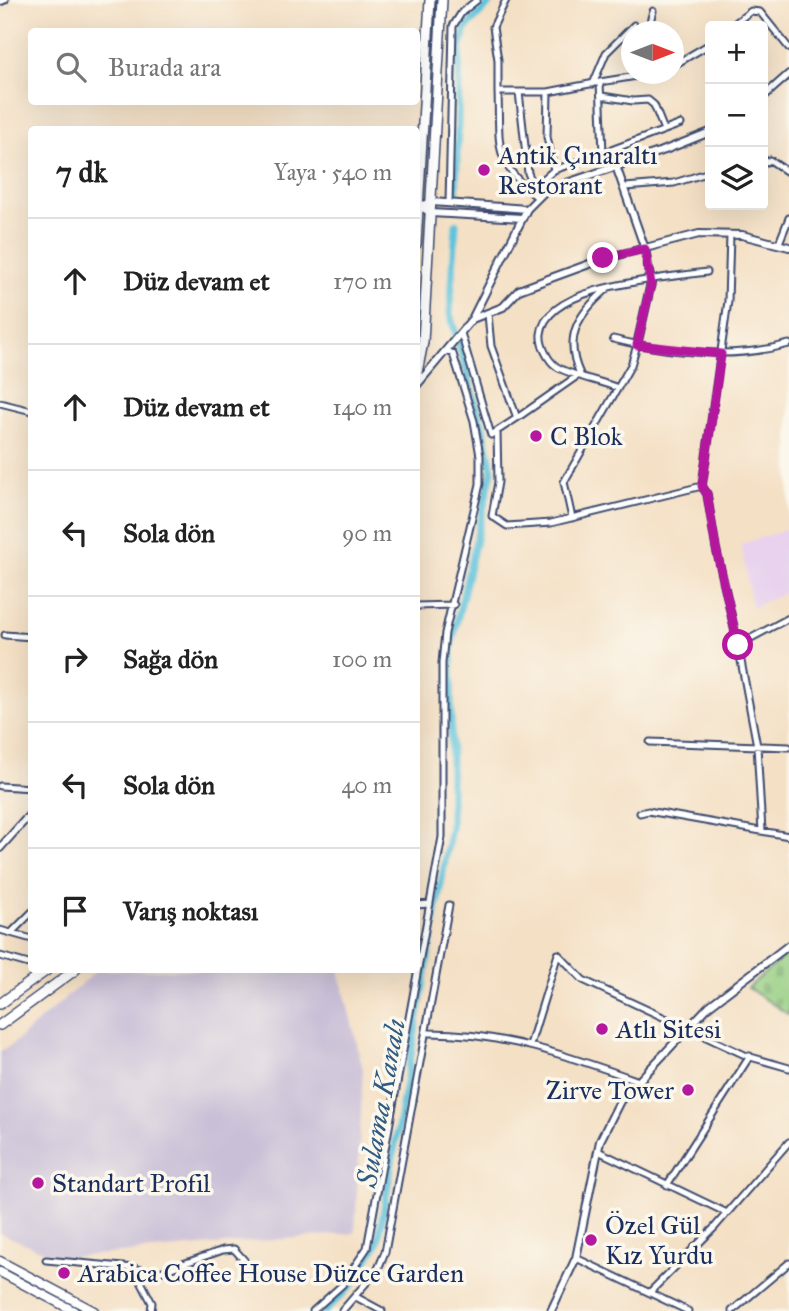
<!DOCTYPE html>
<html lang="tr">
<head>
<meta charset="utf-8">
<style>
	body { margin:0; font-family:"IM FELL Great Primer",serif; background:#f6f6f6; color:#222 }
	.controls { position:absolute; right:21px; top:21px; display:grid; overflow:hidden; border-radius:7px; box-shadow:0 7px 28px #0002 }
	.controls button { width:63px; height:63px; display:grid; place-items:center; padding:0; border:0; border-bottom:2px solid #e0e0e0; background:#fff; color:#222; font:35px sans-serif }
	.compass { position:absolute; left:621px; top:21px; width:63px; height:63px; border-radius:50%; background:#fff; box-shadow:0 7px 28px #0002; rotate:90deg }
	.stop { position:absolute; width:21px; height:21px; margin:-16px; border:5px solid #b5179e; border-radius:50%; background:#fff }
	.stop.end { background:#b5179e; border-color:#fff; box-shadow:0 2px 7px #0008 }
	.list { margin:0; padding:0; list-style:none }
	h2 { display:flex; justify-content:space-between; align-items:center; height:91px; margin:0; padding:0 28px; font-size:30px }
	h2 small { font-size:23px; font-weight:400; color:#767676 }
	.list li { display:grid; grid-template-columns:46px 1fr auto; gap:21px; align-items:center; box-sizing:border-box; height:126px; padding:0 28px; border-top:2px solid #e0e0e0 }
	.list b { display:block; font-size:26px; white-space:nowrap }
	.list em { font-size:23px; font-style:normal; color:#767676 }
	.icon { flex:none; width:38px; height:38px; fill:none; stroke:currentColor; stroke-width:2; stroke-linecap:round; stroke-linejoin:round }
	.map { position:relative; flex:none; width:789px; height:1311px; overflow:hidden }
	.search { position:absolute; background:#fff; box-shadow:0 7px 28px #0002; left:28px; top:28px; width:392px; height:77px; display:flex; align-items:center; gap:18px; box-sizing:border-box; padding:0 24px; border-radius:7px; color:#767676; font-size:26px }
	.panel { position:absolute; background:#fff; box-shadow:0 7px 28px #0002; left:28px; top:126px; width:392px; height:847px; border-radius:7px }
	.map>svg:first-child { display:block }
</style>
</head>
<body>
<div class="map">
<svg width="789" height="1311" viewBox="0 0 789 1311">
	<defs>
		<pattern id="cemetery-stones" width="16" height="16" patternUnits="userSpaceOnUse" patternTransform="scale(1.75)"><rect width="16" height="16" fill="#96cf83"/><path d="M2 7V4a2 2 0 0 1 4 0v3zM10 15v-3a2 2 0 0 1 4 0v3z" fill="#81b274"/></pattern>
	</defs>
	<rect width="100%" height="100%" fill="#fbf7ec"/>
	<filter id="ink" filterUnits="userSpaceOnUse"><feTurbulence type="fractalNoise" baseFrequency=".0143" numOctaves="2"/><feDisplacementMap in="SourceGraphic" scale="14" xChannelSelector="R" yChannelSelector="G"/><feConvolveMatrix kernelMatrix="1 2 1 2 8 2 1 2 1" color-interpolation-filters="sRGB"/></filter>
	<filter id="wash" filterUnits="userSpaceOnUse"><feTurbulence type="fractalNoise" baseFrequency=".00686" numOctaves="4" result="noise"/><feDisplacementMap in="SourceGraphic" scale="28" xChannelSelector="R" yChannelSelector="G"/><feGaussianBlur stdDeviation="1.57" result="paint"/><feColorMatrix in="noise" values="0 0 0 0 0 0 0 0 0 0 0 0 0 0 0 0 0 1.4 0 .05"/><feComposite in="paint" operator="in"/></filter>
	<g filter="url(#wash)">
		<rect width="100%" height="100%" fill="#f4e0c5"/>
		<path fill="#e8d2ee" d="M789,529V591L752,608L741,544Z"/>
		<path fill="#c9bfd7" d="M97,970H339L363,1069L355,1233L59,1258L0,1233V1051L12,1045Z"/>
		<path fill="url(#cemetery-stones)" stroke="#587f70" stroke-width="2" d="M789,952V1015L748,988Z"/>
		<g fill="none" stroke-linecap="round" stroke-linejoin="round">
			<path stroke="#5ec3db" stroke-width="7" d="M456,197L460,49L466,28L493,0
				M325,1311L353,1284L378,1242L451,827V647L492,471L485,435L450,314L456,224"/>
		</g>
	</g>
	<g filter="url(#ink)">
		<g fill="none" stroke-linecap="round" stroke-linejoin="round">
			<defs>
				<path id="minor" d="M0,2L5,0
					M731,26L751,11L760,12L789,48
					M647,32L653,11
					M674,65L710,44
					M600,82L649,74
					M593,84L606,53L634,25
					M498,92V60L493,27L506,0
					M519,92L528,173L534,187
					M602,96L633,101L648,100L654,105L664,130
					M603,153L681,124
					M763,164L770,160L789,173
					M625,187L674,183L710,172
					M532,189L554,170
					M537,197C492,161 500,146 498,92H548L547,137L554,170L603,153L600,82L548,92
					M449,203L453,26L462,12L477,0
					M779,243L789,218
					M488,314L491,346L517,418L580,374C563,337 578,314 607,289
					M461,333L491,435L517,418
					M613,339C670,353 732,360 789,344
					M618,388C601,381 572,376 557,367C548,361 540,345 541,334C546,284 667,278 707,272
					M0,403L32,411
					M497,431L498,482L492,516L507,526L551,523L702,486L707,494L716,548L738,645L789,618
					M702,486L728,301L730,235
					M572,518L564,482L631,365L637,345
					M416,606L454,605
					M5,635L32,637
					M738,645L757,746L762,831
					M650,742L789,747
					M0,786L32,788
					M640,813L648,811L789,836
					M416,905L430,904
					M0,930L32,939
					M11,933L32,912
					M0,956L32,965
					M426,1033C501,1032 569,1056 639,1081
					M530,1045L558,954L583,980L747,1056L789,1068
					M598,1151L727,1213
					M667,1185L750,1056
					M576,1258L688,1311
					M46,1260L134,1268L154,1274L223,1250L234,1249L244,1260
					M134,1268L152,1303L151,1311
					M650,1292L714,1228L789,1142
					M356,1297L382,1311
					M313,1311L342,1285L367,1248L442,837V663L445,633L480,484V456L474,421L453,354L446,350
					M342,1311L378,1269L385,1252L449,905
					M732,1311L789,1263"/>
				<path id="tertiary" d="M763,97L789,74
					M616,166L645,249L651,283L637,345
					M522,218L431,213L419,206L432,202L527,209
					M472,319L503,307L519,290L551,278L603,259L699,234L742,235L789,247
					M416,386L472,319L527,209L546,190L665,150L710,132
					M0,848L32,812
					M551,1311L576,1258L600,1141L620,1101L709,1006L789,945"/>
				<path id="primary" d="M0,1261L94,1311
					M0,1272L74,1311"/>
				<path id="trunk" d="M416,244L430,0
					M416,378L423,342L442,0
					M0,1004L47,970
					M0,1025L75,970"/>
			</defs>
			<use href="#minor" stroke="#3c4a6d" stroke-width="9"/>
			<use href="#tertiary" stroke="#3c4a6d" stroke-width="10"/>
			<use href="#primary" stroke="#3c4a6d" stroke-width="11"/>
			<use href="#trunk" stroke="#3c4a6d" stroke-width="12"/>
			<use href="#minor" stroke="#fff" stroke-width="5"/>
			<use href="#tertiary" stroke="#fff" stroke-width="6"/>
			<use href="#primary" stroke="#fff" stroke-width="8"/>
			<use href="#trunk" stroke="#fff" stroke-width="9"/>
		</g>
	</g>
	<g fill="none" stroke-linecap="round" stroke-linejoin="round" filter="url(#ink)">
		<path stroke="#b5179e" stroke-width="9" d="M603,258L645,249L651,284L637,345L721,354L702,486L707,494L716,548L738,645"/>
	</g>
	<g fill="#b5179e" stroke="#fbf7ec" stroke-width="2.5">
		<circle cx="484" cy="170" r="7"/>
		<circle cx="536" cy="436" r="7"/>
		<circle cx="602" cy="1029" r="7"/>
		<circle cx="688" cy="1090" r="7"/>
		<circle cx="38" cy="1183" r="7"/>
		<circle cx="591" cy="1240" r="7"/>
		<circle cx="64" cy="1273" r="7"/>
	</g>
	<g text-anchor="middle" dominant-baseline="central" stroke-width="7" stroke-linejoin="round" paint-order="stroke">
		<g font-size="26" fill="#1b2f5e" stroke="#fbf7ec" text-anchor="start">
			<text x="498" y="155">Antik Çınaraltı<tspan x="498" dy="30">Restorant</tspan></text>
			<text x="550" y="436">C Blok</text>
			<text x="616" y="1029">Atlı Sitesi</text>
			<text x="674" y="1090" text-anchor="end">Zirve Tower</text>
			<text x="52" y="1183">Standart Profil</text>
			<text x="605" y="1225">Özel Gül<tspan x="605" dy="30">Kız Yurdu</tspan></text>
			<text x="78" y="1273">Arabica Coffee House Düzce Garden</text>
		</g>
		<g font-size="28" font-style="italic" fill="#2f5b84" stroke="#fbf7ec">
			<text transform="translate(381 1103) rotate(-80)">Sulama Kanalı</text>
		</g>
	</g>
</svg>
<div class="controls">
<button>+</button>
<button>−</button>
<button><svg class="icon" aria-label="layers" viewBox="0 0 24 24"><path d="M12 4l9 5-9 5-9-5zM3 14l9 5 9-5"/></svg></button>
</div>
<svg class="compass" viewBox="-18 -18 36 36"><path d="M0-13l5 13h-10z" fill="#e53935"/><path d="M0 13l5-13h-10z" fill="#767676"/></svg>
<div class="stop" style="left:738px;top:645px"></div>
<div class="stop end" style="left:603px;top:258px"></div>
<div class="search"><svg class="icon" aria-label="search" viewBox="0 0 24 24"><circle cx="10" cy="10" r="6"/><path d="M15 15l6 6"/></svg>Burada ara</div>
<section class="panel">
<h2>7 dk<small>Yaya · 540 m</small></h2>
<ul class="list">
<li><svg class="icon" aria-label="ahead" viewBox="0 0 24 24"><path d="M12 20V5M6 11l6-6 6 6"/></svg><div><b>Düz devam et</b></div><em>170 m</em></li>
<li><svg class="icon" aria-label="ahead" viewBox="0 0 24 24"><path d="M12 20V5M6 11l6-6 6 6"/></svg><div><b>Düz devam et</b></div><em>140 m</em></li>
<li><svg class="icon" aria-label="left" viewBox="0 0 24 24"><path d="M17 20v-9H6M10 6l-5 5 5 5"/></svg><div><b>Sola dön</b></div><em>90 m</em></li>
<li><svg class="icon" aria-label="right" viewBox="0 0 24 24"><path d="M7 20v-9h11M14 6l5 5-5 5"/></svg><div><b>Sağa dön</b></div><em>100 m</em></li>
<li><svg class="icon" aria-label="left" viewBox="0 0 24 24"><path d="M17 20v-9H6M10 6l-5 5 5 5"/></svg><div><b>Sola dön</b></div><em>40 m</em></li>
<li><svg class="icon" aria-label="arrive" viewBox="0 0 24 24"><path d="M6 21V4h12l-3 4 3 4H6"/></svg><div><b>Varış noktası</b></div></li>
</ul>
</section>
</div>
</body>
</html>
